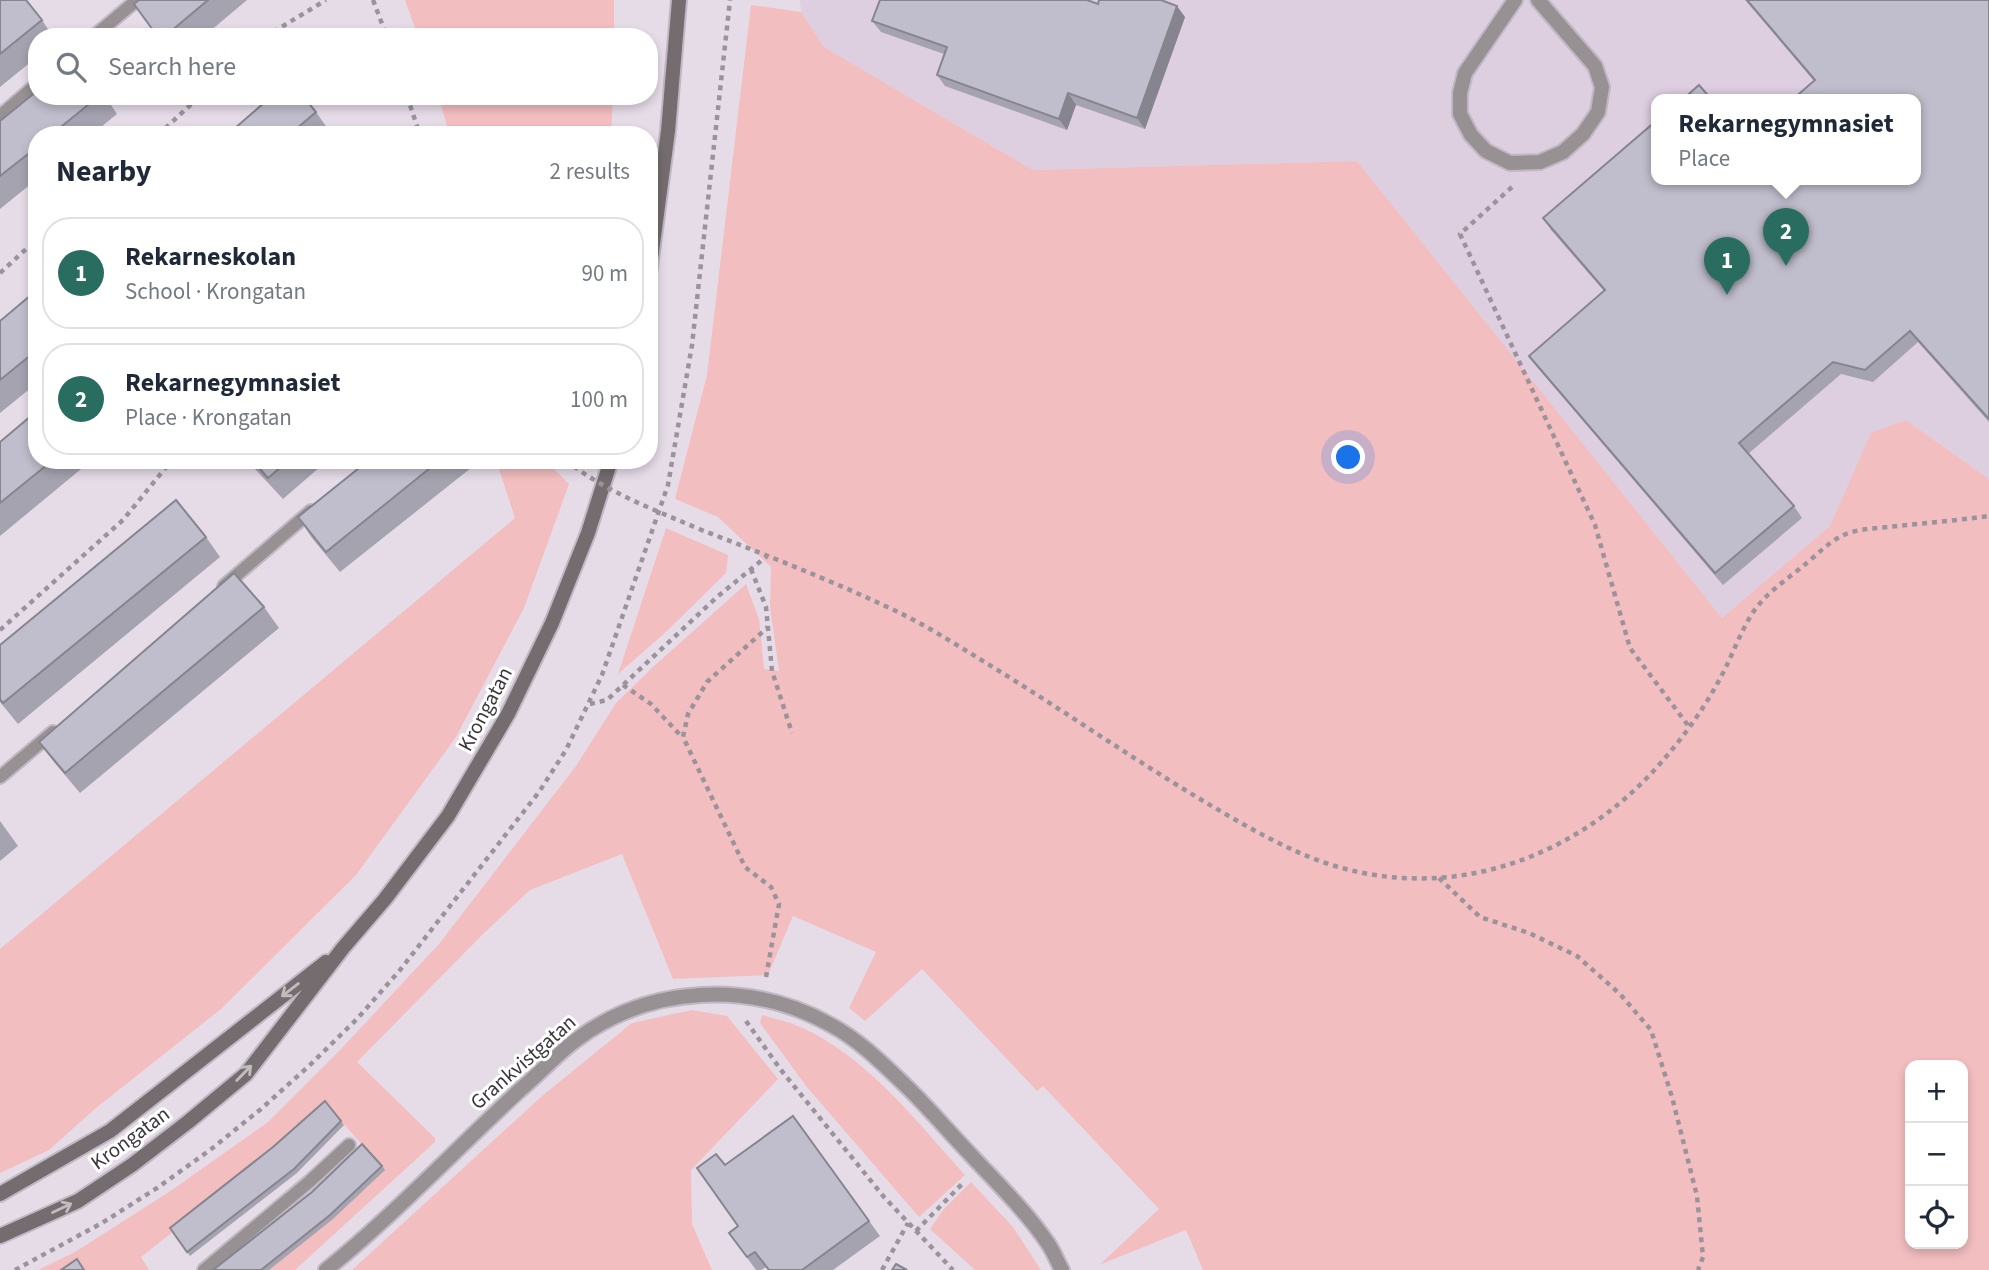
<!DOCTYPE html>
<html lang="en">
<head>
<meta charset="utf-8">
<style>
	body { margin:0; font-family:"Source Sans 3",sans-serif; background:#f6f6f7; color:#1f2937 }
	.controls { position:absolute; right:21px; bottom:21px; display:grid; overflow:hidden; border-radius:14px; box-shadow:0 4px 10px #0003 }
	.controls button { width:63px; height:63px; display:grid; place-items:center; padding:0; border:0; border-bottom:2px solid #e0e1e3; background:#fff; color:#1f2937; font:35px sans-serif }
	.you { position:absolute; left:1349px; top:458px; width:24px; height:24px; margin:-18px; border:5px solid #fff; border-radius:50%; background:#1a73e8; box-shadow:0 0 0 10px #1a73e833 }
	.badge { display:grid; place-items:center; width:46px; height:46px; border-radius:50%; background:#286d60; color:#fff; font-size:23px; font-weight:700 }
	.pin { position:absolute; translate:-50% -58px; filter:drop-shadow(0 2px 4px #0008) }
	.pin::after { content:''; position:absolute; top:37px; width:24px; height:21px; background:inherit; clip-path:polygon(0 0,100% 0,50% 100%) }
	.popup { position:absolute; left:1651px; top:94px; width:270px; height:91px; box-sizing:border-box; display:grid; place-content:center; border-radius:14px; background:#fff; filter:drop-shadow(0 2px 5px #0005); font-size:23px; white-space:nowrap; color:#747a83 }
	.popup b { font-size:26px; color:#1f2937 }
	.popup::after { content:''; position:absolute; left:50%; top:100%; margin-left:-14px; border:14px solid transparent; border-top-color:#fff }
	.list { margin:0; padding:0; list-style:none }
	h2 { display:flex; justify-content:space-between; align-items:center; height:91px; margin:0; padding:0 28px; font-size:30px }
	h2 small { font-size:23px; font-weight:400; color:#747a83 }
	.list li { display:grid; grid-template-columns:46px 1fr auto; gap:21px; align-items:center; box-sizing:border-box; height:112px; margin:0 14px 14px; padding:0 14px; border:2px solid #e0e1e3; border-radius:28px }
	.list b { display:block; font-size:26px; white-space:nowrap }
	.list p { margin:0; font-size:23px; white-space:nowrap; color:#747a83 }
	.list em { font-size:23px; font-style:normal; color:#747a83 }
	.icon { flex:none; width:38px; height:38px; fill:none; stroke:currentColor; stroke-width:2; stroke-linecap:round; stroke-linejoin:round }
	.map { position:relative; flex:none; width:1989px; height:1270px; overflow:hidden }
	.search { position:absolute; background:#fff; box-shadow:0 4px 10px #0003; left:28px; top:28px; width:630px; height:77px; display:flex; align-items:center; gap:18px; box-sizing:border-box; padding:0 24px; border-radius:28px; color:#747a83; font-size:26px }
	.panel { position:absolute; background:#fff; box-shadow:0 4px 10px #0003; left:28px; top:126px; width:630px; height:343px; border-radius:28px }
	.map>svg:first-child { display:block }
</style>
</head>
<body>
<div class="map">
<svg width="1989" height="1270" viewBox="0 0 1989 1270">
	<rect width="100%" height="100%" fill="#e6dce8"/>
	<path fill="#ddcee0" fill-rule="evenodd" d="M800,0H1989V479L1906,420L1872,433L1830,526L1722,618L1357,161L1033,170L824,47L801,12ZM1656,100H1915V180H1656Z"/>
	<path fill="#f3bec0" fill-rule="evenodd" d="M405,0H614V37H418Z
		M751,5L801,12L824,47L1033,170L1357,161L1722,618L1830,526L1871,433L1906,420L1989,479V1270H1203L1186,1230L1099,1265L1094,1270L1159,1209L1043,1086L1037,1091L922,969L865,1021L849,1008L876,952L793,916L768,975L673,979L622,854L530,890L483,934L357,1062L435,1138V1142L295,1270H269L365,1148L327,1105L275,1151L141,1257L149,1270H84L82,1268L78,1270H38L75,1252L172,1190L268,1122L341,1049L439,944L576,766L616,703L653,667L746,584L759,619L764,669L779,671L770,607L771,567L718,517L675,499L707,375ZM1910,1065H1963V1244H1910Z
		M438,96H613L611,135H450Z
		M496,460H545L569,484L524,608L456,737L356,875L221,1009L96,1108L49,1150L0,1173V949L515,518Z
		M666,528L728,555L726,573L667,631L618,674Z
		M692,1010L727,1016L778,1079L691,1170L692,1224L712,1270H352L542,1096L632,1023Z
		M762,1015C774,1019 787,1021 798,1026C866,1055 916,1121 965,1175L919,1217L806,1086L760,1023Z
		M971,1182L1013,1227L1041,1270H975L930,1229L943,1210Z"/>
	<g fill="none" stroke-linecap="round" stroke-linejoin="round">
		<defs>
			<path id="lane" d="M93,37L137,0
				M0,116L37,84
				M224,586L311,511
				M0,777L53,732
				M204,1270L309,1182L349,1145"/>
			<path id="street" d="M1515,0L1465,73L1460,93V114L1471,135L1486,151L1510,163L1540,162L1563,152L1583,134L1598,112L1602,87L1595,66L1538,0
				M326,1270C394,1215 455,1150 520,1090C539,1074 556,1055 576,1040C649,985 751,980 831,1025C859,1040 882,1063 905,1085C928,1107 948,1131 970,1154C996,1182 1025,1210 1047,1242C1053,1250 1057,1261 1062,1270"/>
			<path id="secondary" d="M649,274L668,131L679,0
				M0,1194L110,1131L326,962
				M0,1236L78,1201L132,1165L188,1122L246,1074L343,948L385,899L448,816L508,714L552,623L588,533L611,460"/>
		</defs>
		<use href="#lane" stroke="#c0b8c2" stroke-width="16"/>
		<use href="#street" stroke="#c0b8c2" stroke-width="18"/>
		<use href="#secondary" stroke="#c0b8c2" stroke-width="18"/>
		<path stroke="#9a939c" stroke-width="4.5" stroke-dasharray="5 5" stroke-linecap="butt" d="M373,0L387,37
			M265,37L326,0
			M407,96L420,135
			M158,135L200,96
			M1512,187L1460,234L1595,525L1630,648L1690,728
			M0,273L37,239
			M699,529C766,555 833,581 898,612C925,625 952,642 978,658C1054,704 1128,756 1205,802C1246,826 1289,852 1335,866C1462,904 1589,852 1670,752C1691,727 1710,699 1725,669C1734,651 1741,631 1752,614C1765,593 1789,578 1808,562C1822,550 1834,537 1852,532C1866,528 1882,528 1897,526C1928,523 1959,520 1989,516
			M751,569L766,607L772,671L792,733
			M0,630L123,520L172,460
			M623,685L651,704L682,737
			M590,704L607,700L717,597L767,556
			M1439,878L1480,917L1529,933L1577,956L1620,994L1651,1030L1672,1097L1697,1196L1703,1257L1698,1270
			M766,977L779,904L771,887L745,867L683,737L688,714L707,682L768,627
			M746,1021L781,1070L884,1197L953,1270
			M916,1231L965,1181
			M15,1270L102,1223L157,1188L210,1150L261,1109L310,1065L357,1019L400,970L539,792L566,750L602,675L668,485L692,345L730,0
			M882,1270L908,1223"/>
		<use href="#lane" stroke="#989194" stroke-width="12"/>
		<use href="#street" stroke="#989194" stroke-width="14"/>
		<use href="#secondary" stroke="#756c70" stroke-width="14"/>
		<path stroke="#9a939c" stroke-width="4.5" stroke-dasharray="5 5" stroke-linecap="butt" d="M566,460C605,492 653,509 699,529"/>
	</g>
	<path fill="#a5a3af" d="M0,0L42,20L53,37H37V57L0,87Z
		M139,0H247L203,37H157L134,4Z
		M1745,0H1989V422L1918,342L1873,382L1841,374L1748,454L1794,506L1802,518L1723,585L1537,367L1529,356L1604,291L1551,230L1543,218L1915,180L1814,81Z
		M1098,4L1185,17L1145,129L1076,105L1067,130L945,86L937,75L944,54L881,32L872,21Z
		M37,96H105L117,114L91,135H37V179L0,209V121Z
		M316,112L330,132L327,135H227Z
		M37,290V383L0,413V321Z
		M0,442L37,460H92L0,536Z
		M249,460H328L283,499L255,469Z
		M369,460H474L476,464L340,572L312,538L298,517Z
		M206,537L220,557L18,724L0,702V645Z
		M264,607L279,628L80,793L54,762L39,742Z
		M0,821L18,846L0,861Z
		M325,1101L344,1125L297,1173L190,1256L170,1228L273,1147Z
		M793,1116L880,1236L833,1270H768L766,1267L761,1270H756L729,1233L738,1226L725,1165Z
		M382,1166L385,1170L333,1219L269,1270H213L312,1192Z"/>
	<path fill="#86858f" d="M1177,6L1185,17L1145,129L1137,118Z
		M1068,93L1076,105L1067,130L1059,119Z"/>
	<path fill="#c0becc" stroke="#86858f" stroke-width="2" d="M0,0H26L42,20L0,54Z
		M139,0H208L164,37H158L134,4Z
		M880,0H1087L1098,4L1099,0H1161L1177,6L1137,118L1068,93L1059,119L937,75L947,47L872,21Z
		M1747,0H1989V419L1910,331L1865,370L1833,362L1739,443L1794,506L1715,573L1529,356L1605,290L1543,218L1656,121V180H1915V100H1792L1815,80Z
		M1699,85L1712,100H1682Z
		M37,91V96H99L51,135H37V147L0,176V121Z
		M272,96H303L316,112L289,135H227Z
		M37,290V350L0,380V321Z
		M37,411V460H53L0,503V442Z
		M252,460H289L268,478Z
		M369,460H440L326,552L298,517Z
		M176,500L206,537L3,703L0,699V645Z
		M234,573L264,607L65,773L39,742Z
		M325,1101L341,1121L294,1169L187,1252L170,1228L273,1147Z
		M793,1116L869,1221L802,1270H769L755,1252L747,1257L729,1233L738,1226L697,1168L716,1154L725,1165Z
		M362,1144L382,1166L330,1215L261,1270H213L312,1192Z
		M77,1259L84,1270H61Z
		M896,1264L907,1270H892Z"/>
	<defs><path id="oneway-shaft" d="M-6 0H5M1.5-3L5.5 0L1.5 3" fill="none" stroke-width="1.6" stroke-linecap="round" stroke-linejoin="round" transform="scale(1.75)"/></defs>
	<g stroke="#c1bdbf">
		<use href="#oneway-shaft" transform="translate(290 990) rotate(142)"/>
		<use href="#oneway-shaft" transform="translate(244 1073) rotate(-46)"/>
		<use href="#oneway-shaft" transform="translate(62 1208) rotate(-25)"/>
	</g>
	<g text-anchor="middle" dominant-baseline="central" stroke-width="6" stroke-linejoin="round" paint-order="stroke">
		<g font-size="21" fill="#3b373c" stroke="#fff">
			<text transform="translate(485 709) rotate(-62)">Krongatan</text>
			<text transform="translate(523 1062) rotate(-41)">Grankvistgatan</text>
			<text transform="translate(130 1138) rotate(-36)">Krongatan</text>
		</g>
	</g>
</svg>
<div class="controls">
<button>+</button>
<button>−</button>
<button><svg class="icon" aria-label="locate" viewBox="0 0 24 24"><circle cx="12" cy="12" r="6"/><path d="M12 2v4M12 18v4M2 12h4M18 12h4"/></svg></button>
</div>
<div class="you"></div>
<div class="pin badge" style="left:1727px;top:295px">1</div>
<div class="pin badge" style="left:1786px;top:266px">2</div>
<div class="popup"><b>Rekarnegymnasiet</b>Place</div>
<div class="search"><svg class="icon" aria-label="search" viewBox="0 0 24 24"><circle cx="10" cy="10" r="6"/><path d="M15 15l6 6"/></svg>Search here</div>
<section class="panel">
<h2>Nearby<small>2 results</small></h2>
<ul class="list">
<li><span class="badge">1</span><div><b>Rekarneskolan</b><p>School · Krongatan</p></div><em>90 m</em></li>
<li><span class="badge">2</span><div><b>Rekarnegymnasiet</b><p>Place · Krongatan</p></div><em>100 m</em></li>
</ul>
</section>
</div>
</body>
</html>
